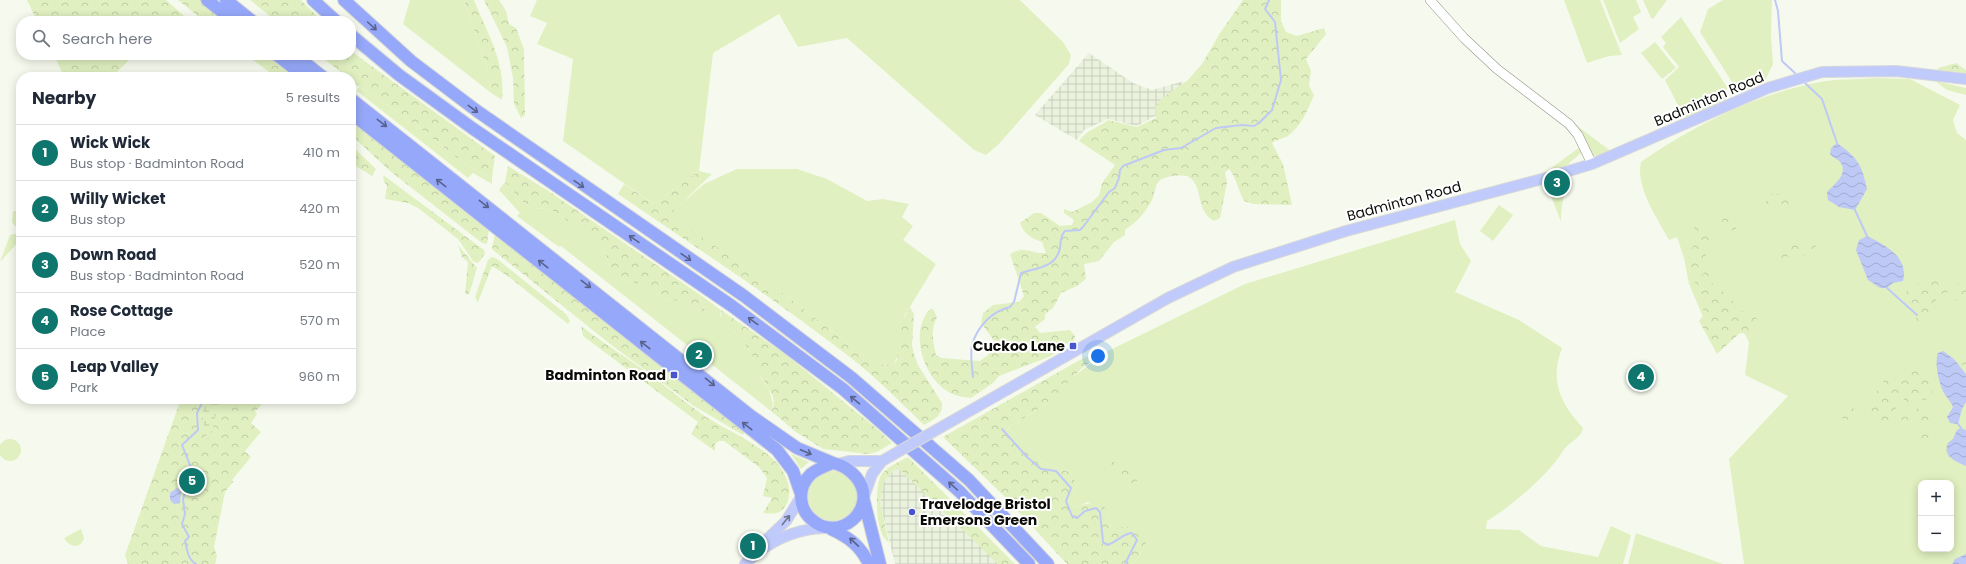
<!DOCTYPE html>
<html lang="en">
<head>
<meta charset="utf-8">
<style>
	body { margin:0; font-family:Poppins,sans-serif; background:#f2f2f3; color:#1f2937 }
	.controls { position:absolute; right:12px; bottom:12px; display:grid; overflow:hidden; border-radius:8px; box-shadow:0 2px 10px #0003 }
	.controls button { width:36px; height:36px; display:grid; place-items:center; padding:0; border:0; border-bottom:1px solid #e0e1e3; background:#fff; color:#1f2937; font:20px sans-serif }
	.you { position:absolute; left:1098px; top:356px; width:14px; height:14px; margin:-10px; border:3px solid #fff; border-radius:50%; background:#1a73e8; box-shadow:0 0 0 6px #1a73e833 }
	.badge { display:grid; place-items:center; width:26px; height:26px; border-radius:50%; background:#0f766e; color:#fff; font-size:13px; font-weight:700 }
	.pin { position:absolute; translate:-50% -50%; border:2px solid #fff; box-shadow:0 1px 4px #0006 }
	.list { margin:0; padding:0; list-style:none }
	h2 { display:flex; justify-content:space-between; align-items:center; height:52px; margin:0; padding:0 16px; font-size:17px }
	h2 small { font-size:13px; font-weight:400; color:#747a83 }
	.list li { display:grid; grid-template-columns:26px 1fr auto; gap:12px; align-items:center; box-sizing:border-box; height:56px; padding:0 16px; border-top:1px solid #e0e1e3 }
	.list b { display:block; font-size:15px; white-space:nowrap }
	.list p { margin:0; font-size:13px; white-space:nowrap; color:#747a83 }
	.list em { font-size:13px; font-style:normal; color:#747a83 }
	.icon { flex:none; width:22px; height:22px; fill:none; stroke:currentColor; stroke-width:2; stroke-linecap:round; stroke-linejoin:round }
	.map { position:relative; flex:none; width:1966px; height:564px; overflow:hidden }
	.search { position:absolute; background:#fff; box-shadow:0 2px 10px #0003; left:16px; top:16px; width:340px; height:44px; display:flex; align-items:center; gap:10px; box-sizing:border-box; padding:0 14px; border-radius:16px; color:#747a83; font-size:15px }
	.panel { position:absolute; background:#fff; box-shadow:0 2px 10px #0003; left:16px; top:72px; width:340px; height:332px; border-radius:16px }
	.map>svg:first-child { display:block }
</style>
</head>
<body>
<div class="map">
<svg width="1966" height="564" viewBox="0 0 1966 564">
	<defs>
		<pattern id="industrial-grid" width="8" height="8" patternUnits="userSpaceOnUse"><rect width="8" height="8" fill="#eaf1dd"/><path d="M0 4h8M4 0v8" fill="none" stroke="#c7cdbc"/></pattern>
		<pattern id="forest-crowns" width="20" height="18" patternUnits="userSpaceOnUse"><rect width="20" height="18" fill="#e0f0c0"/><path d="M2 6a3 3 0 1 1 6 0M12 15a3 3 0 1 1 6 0" fill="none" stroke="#bfcda4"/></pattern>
		<pattern id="wetland-marsh" width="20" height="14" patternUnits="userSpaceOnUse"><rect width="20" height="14" fill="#e0f0c0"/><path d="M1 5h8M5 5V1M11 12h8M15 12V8" fill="none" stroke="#bfcda4"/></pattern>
		<pattern id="water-waves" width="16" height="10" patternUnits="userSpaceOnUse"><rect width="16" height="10" fill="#bec9f5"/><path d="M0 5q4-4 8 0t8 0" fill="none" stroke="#a2abd1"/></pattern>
	</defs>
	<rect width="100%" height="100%" fill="#f6faee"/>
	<path fill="url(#industrial-grid)" d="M1089,53L1133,83L1152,90L1184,81L1159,114L1137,126L1108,119L1084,130L1077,140L1035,115Z
		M897,467L988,553L998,564H895L880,502L884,481Z"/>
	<path fill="#e0f0c0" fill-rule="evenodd" d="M410,0H464L487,68L490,92L403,24Z
		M537,0H1020L1063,42L1071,55L1069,64L998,145L986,155L974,150L847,38L798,47L779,14L713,53L699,171L654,204L563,141L573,59L537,44L547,23L530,16Z
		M1564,0H1600L1622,55L1609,56L1587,63Z
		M1603,0H1636L1641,12L1633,17L1639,29L1620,43Z
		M1643,0H1667L1653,19L1651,18Z
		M1723,0H1772L1771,35L1773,64L1765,81L1739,93L1700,32L1708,9Z
		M1681,17L1727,87L1726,100L1685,119L1665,80L1679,67L1663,47L1666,43L1661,37Z
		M1655,42L1676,68L1662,79L1641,53Z
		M1876,78L1910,79L1960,105L1953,120L1957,133L1966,140V564H1744L1729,459L1788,396L1745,375L1749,342L1741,327L1717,350L1689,284L1684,258L1677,237L1669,240C1658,219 1635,187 1641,162C1691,127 1755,95 1815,83C1835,78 1857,80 1876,78ZM1921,483H1951V549H1921Z
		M1935,81L1966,88V95L1947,90Z
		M359,87C377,99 396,110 413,123C435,139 467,170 492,177V184L473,173L468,178L357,91Z
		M1574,125H1576L1612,152L1600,157L1593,155Z
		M1580,147L1582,152L1566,166L1550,169Z
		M737,169H797L827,179L867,201L883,199L909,204L902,217L913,226L903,240L936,264L905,315C899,332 903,351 893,365L875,364L763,278L668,215L704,184Z
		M1568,179L1570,181C1563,195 1561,206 1561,222L1549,191L1551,185Z
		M505,182L521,200L531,208L551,209L587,235L602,247L606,253L609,267L621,278L641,285L665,299L678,301L706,313L699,294L721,310L720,315L728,327L740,337L753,356L754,368L769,389L773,404L771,411L561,246L559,247L517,216L520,213L499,190Z
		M1499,205L1513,215L1493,241L1480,231Z
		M13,211H17L21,215V227L15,226L12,222Z
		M1455,220L1460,244L1471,261L1455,292L1519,320L1562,348C1549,381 1561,404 1583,428C1581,439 1568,442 1563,451C1549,474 1512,506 1487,521L1486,529L1519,530L1541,546L1598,557L1611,526L1631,535L1623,564H1133L1146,544L1110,533L1108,510L1088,502L1074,508L1070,501L1077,485L1071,473L1043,462L1008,428L1048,403L1068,381L1104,353L1245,284Z
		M21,233V239L0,262L10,235Z
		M-1 450a11 11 0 1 1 22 0a11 11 0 1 1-22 0Z
		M791,454L809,462L801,469Z
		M808 496a25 25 0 1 1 50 0a25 25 0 1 1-50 0Z
		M81,529L84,538C81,549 69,548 64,538Z
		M1636,533L1723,564H1628Z"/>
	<path fill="url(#forest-crowns)" d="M27,0H166L190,21H37Z
		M178,0H201L225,21H204Z
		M250,0H301L322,21H276Z
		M464,0H474C487,33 506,62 502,100L490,92L487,68Z
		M484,0H499L506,11L509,24L516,28L524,49L525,115L521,118L514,104L513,78L507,47Z
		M1243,0H1281V21L1286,32L1297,36L1324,28L1326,34L1306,59L1311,71L1309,86L1314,95C1308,109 1301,128 1286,137C1281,139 1276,140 1272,143L1283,164L1292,205L1253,204L1244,201C1238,190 1237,179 1229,169L1225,172L1227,183L1220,218L1214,221C1195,211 1204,187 1189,177C1183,174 1164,176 1159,181C1156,184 1154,193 1153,198C1147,211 1137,222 1125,230V235L1114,242L1099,261L1084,264L1086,279L1077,286L1061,293L1053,308L1045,314V319L1035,327L1040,333L1070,330L1075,336L1074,341L1064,345L1051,356L999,376L993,383L971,398C962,397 955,396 947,391C923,376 909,332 930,309H933L937,317C930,331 933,340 936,355L941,358L980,361L997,348L995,342L981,323L983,313L993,305L1019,302L1024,296L1010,254C1025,245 1032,254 1046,253L1042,242C1031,238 1024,234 1020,223L1034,213H1041L1060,226L1072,225L1074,220L1064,213V209L1072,212L1092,202L1099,195L1102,183L1115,165L1079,141C1086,130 1098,128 1108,120L1137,127L1156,118L1155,108L1161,99L1188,80L1202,64L1220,33Z
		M351,51L495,156L492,177C467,170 435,139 413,123C395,109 375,98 357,85L351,81V77H347L319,55H351Z
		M54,55H134L112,77H64Z
		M246,55H266L298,77H276Z
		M1956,63L1966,70V73L1939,70L1938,68Z
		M351,118L489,229L487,244L482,243L390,171L351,135Z
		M351,145L376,169L372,176L351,163Z
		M508,166L550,192L699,294L706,313L678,301L665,299L641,285L621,278L614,274L609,267L606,253L602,247L587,235L551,209L531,208L521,200L505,182Z
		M699,171L712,174L669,215L763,278L875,364L893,365L897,360L901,324L910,307L914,314L912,345L914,354L918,365L942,403C943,416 934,419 924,425C900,402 877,378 851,358C776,299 696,248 618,194L624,184L654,204Z
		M383,175L484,250L485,253L480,261L477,263L473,261L458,239L418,208L408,203L385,199L387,185L384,182Z
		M1772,194H1779L1790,201L1787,206L1767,211L1765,203Z
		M1729,217H1736V230L1721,232L1722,227L1721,224L1723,218Z
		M1699,223L1714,236L1705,257L1712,268V274L1706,279L1726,294L1744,313L1757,314L1755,330L1747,334L1740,333L1717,354L1699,321L1705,313L1691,286L1704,273L1701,271L1694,273C1681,262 1690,256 1694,244C1696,238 1692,233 1695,226Z
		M495,234L694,392L746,430L743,435L694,406L610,344L493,250L492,247Z
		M1790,240H1807L1815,243L1816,247L1801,257L1795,255L1781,258L1780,253L1786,243Z
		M458,245L477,268L469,294H465L468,262L462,257Z
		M492,257L497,259L567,315L570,321L568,324L509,277L492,266L478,302L475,297L488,260Z
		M1948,276L1951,280L1952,287L1948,292C1933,294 1931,314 1924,325L1920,324L1916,319L1920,309L1918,306L1911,305C1900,287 1910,285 1927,283C1931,282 1932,280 1935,278C1938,276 1944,276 1948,276Z
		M1964,281L1966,283V300L1957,301L1953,297L1955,286Z
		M721,310L785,354L876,428L892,443L877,452L868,454L823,449L796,432L771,411C781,397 761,379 754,368C751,364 755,361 753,357C752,353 742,340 739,337C732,329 719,322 721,310Z
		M581,326C603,343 626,357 648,373C668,388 686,403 706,417C730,432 758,443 777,463C786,473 793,490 787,503C781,515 775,514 763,513L772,498L763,496L767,478L759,467L724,441H719L715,444V451L691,434L698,422L583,336Z
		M1103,349L1105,350L1104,353L1082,368L1048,403L1008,428L1043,462L1071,473L1077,485L1070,501L1074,508C1087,503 1097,499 1108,510L1110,532L1125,526L1142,533L1146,544L1133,564H1067L1003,495L943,437L1078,361Z
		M1966,354V371L1960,361Z
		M1921,369L1930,374C1935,390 1935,403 1914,400L1909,406L1902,397L1895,401L1896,408L1889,423L1874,422C1859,407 1872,395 1884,385L1883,379L1886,373L1890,376L1889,381L1910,371Z
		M181,399H262L259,402L262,404L255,412L257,414L251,423L261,432L245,451L251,457L232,480L233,482L225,492L214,547L217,556L215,564H128L125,555Z
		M1850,403L1854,406L1853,410L1856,414L1855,419L1844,420L1840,415L1839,409L1844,408Z
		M1922,408L1931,414L1930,419L1922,424L1912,420L1915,409Z
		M1898,415L1908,417V421L1912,425L1905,430L1902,423L1898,426L1896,418Z
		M1920,430L1934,431L1936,435L1934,439L1931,438L1925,444L1918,437Z
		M908,457L1015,564H998L897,467L884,481L880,502L889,543C887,541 884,538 883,536C876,524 874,485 882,474C888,466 899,462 908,457Z
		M1109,457L1118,466H1133L1137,470L1138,478L1134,486L1128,488C1116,480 1109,474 1106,460Z"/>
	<path fill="url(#wetland-marsh)" d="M208,399H223L215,417L211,438L207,439L202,414Z"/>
	<path fill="url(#water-waves)" d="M1837,143C1858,158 1862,165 1867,189L1855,210L1839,207L1828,200L1827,192C1835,184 1849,173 1840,162C1837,158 1833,158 1830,154L1831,148Z
		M1867,236C1885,245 1909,257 1903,281L1893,283L1887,288H1880L1868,280L1856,250L1859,240Z
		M1943,351L1954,359L1966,374V402L1962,409L1958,424L1950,423L1947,417L1953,407C1951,402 1947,398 1944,393C1939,384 1934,363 1938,353Z
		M1961,428L1966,430V466C1956,461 1942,457 1948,443L1953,439L1957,430Z
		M177,488L181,492L180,503L174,504L170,500V493Z
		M1966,554V564H1952L1955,559Z"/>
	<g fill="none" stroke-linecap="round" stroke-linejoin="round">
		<path stroke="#bec9f5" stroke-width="2" d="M1775,0L1778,11L1782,61L1796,74
			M1805,83L1822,99L1837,143
			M1855,210L1867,236
			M1887,288L1917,315
			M973,377C972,367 970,355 972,345C977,327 992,311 1010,307L1014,302L1021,273C1036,268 1056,268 1060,248C1061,242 1060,236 1065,231L1080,230L1083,227L1109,192L1115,188L1119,178L1120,170L1123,166L1164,150L1181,148L1216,128L1242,125L1254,126L1259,123L1272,110L1281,80L1275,22L1265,9L1269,0
			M1958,424L1961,428
			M1002,429L1027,457L1041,469L1056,471L1071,488L1066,501L1072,516L1077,518L1085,511L1096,508L1100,512L1103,542L1107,545C1117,542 1122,534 1132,533L1137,540L1125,564
			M196,564C188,560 187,549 185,541L189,537L182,524L185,514L183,499L192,470L182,445L198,430L197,413L204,399"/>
		<defs>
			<path id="secondary" d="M1430,0L1464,38L1497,69L1569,124L1578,135L1592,164"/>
			<path id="primary" d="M938,429L1168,298L1233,267L1346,231L1542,179L1592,164L1768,88L1822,72L1896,71L1966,79
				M838,464L849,461H882
				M864,497L872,474L882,461
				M763,543L786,521L801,497
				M745,564C767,542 793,529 825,528"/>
			<path id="highway" d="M207,0L234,21
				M226,0L252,21
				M313,0L336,21
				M344,0L411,61L477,111L744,296L852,378L969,480L1048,564
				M351,35L399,75L472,128L732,306L843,389L959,491L1029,564
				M277,55L305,77
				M295,55L323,77
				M351,99L751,416L797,448L833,463
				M351,113L777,450L793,471L801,494
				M833,463C842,465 850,470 856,477C881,508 838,546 810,518C798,506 798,486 811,474C817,469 825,466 833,463Z
				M864,501L880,564
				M831,529C848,537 860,545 869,564"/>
		</defs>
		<use href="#secondary" stroke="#919589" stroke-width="10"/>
		<use href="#primary" stroke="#d8d8d7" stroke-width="12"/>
		<use href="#highway" stroke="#d8d8d7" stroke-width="14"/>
		<use href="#secondary" stroke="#fff" stroke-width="9"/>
		<use href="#primary" stroke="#c0cbfb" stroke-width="10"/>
		<use href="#highway" stroke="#96a8f9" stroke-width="12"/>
		<defs>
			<path id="primary-bridge" d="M882,461L938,429"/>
		</defs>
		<use href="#primary-bridge" stroke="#d8d8d7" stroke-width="12" stroke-linecap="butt"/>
		<use href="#primary-bridge" stroke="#c0cbfb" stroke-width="10"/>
	</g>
	<defs><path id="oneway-shaft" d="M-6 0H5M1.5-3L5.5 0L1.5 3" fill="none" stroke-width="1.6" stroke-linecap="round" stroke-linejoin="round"/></defs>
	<g stroke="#57628d">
		<use href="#oneway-shaft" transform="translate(372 26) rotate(42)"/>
		<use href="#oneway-shaft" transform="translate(473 109) rotate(37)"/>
		<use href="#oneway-shaft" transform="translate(382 123) rotate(38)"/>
		<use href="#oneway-shaft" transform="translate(441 183) rotate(-142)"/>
		<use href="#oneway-shaft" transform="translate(579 184) rotate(35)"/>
		<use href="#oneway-shaft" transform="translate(484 204) rotate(38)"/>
		<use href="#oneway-shaft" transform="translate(634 239) rotate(-145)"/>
		<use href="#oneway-shaft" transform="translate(686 257) rotate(35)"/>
		<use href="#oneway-shaft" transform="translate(543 264) rotate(-142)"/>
		<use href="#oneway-shaft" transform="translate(586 284) rotate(38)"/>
		<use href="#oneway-shaft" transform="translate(753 321) rotate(-144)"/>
		<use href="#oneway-shaft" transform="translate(645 345) rotate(-142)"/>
		<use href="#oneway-shaft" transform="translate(710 382) rotate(39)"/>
		<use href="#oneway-shaft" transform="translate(855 400) rotate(-140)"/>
		<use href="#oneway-shaft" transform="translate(747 426) rotate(-142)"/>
		<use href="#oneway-shaft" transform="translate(806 452) rotate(23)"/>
		<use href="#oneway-shaft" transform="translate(953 486) rotate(-138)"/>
		<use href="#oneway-shaft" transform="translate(854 542) rotate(-137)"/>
	</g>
	<use stroke="#6f758e" href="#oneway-shaft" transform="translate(786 520) rotate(-51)"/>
	<g fill="#4955ca" stroke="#fff" stroke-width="1.5">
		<rect x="1069" y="342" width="8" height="8" rx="2"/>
		<rect x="670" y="371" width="8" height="8" rx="2"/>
		<circle cx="912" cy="512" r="4"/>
	</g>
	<g text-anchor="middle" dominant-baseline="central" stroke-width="4" stroke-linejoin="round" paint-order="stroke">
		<g font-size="14" fill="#0b0c08" stroke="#fff">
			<text transform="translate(1709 99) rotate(-23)">Badminton Road</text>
			<text transform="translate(1404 201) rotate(-15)">Badminton Road</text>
		</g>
		<g font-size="14" font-weight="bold" fill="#0b0c08" stroke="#fff" text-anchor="end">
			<text x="1065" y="346">Cuckoo Lane</text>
			<text x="666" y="375">Badminton Road</text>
			<text x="920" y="504" text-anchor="start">Travelodge Bristol<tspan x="920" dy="16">Emersons Green</tspan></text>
		</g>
	</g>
</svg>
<div class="controls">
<button>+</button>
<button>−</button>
</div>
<div class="you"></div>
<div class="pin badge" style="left:753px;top:546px">1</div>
<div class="pin badge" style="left:699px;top:355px">2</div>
<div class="pin badge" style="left:1557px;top:183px">3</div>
<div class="pin badge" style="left:1641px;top:377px">4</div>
<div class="pin badge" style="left:192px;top:481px">5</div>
<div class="search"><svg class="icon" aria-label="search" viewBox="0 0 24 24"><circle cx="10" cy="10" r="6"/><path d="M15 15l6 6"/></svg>Search here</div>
<section class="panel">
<h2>Nearby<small>5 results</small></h2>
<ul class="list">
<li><span class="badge">1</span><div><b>Wick Wick</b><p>Bus stop · Badminton Road</p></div><em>410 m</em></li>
<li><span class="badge">2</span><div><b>Willy Wicket</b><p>Bus stop</p></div><em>420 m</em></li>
<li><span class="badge">3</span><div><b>Down Road</b><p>Bus stop · Badminton Road</p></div><em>520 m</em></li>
<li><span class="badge">4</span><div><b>Rose Cottage</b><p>Place</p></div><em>570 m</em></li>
<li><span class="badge">5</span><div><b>Leap Valley</b><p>Park</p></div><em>960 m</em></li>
</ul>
</section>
</div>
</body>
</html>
